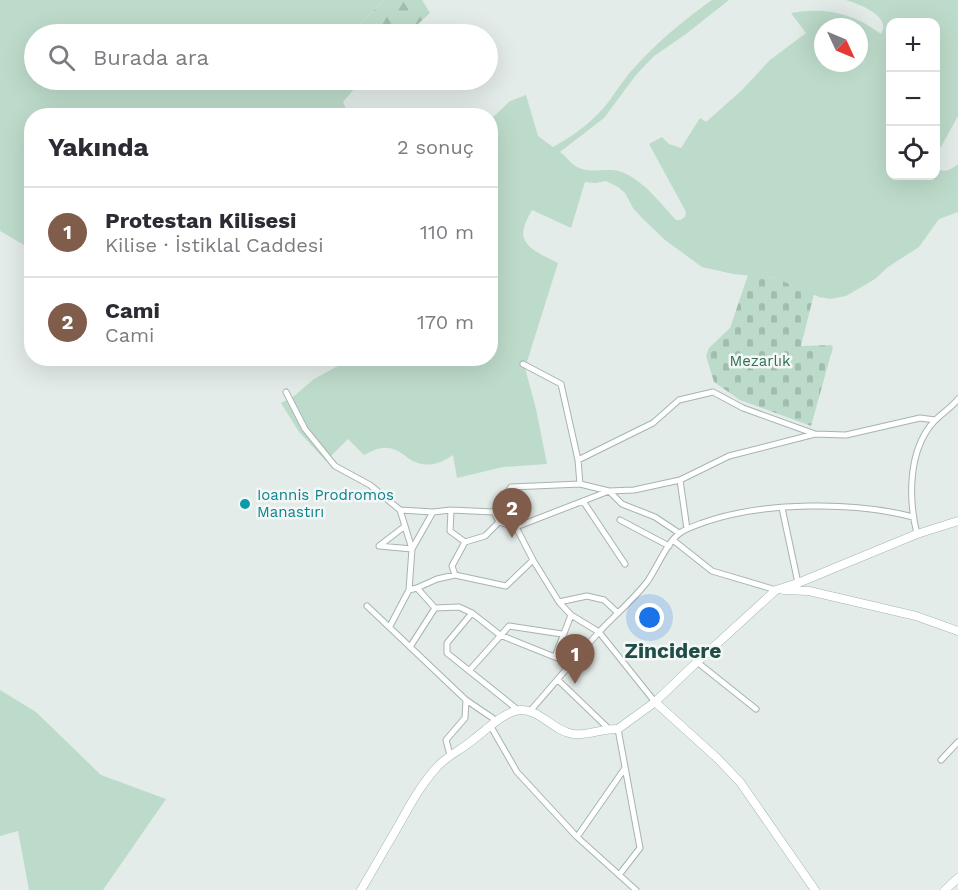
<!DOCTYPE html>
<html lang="tr">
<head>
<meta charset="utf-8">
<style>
	body { margin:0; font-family:"Work Sans",sans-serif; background:#f7f7f7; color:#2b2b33 }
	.controls { position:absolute; right:18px; top:18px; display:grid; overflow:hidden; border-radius:12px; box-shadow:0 6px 24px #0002 }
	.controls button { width:54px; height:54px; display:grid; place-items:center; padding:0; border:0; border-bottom:2px solid #e1e1e2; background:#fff; color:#2b2b33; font:30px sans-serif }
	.compass { position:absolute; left:814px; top:18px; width:54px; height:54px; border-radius:50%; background:#fff; box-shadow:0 6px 24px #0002; rotate:134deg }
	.you { position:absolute; left:650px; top:618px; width:21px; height:21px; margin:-15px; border:4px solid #fff; border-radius:50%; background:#1a73e8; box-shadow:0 0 0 9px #1a73e833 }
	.badge { display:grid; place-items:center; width:39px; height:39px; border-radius:50%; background:#805c4a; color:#fff; font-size:20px; font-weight:700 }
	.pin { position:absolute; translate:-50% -50px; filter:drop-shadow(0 2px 3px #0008) }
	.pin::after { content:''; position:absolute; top:32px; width:21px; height:18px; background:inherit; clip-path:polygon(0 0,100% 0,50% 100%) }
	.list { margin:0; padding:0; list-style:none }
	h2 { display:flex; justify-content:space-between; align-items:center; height:78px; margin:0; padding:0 24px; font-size:26px }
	h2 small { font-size:20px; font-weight:400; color:#7c7c81 }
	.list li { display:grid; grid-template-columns:39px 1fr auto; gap:18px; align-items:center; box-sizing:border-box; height:90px; padding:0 24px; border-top:2px solid #e1e1e2 }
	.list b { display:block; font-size:22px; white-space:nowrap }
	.list p { margin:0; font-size:20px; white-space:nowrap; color:#7c7c81 }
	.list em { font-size:20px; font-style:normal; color:#7c7c81 }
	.icon { flex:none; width:33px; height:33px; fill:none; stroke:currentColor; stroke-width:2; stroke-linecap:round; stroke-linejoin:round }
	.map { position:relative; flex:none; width:958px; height:890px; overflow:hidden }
	.search { position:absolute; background:#fff; box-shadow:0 6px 24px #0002; left:24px; top:24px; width:474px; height:66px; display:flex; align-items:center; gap:15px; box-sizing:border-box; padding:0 21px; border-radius:33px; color:#7c7c81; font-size:22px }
	.panel { position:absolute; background:#fff; box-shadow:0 6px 24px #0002; left:24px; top:108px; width:474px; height:258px; border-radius:24px }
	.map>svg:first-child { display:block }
</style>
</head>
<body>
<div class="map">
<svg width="958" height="890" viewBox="0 0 958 890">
	<defs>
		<pattern id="forest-firs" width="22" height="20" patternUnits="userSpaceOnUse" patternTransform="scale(1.5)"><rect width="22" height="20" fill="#bddbca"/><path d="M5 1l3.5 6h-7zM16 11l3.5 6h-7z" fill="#a2bdae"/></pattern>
		<pattern id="cemetery-stones" width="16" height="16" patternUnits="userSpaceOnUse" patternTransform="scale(1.5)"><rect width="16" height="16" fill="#bddbca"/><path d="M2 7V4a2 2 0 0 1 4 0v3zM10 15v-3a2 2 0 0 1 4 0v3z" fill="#a2bdae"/></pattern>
	</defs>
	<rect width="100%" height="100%" fill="#e3ece9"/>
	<path fill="#bddbca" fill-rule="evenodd" d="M0,0H384L350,34H34V80H362L343,102L349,115L32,116L31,249L0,231Z
		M712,0H729L686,34L654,56L636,75L604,118L560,152C566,156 570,163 577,167C592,175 608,166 624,173C645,182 661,204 676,220H680L685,217L686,212L649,144L662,137L669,144L681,148L700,118L706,122L742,90L770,60L806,33L791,13C827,7 852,13 881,34C892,16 859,4 846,0H958V116L942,145L936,155V22H890V176H936V167C943,174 951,170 958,164V212L939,219L919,247L888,267L875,279L846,296L830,299L819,297L775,278L733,274L702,267L665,240L643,219L633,208L625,193L618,187L606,181L595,183L585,182L571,228L532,210C529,216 525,222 524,228C518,247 545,256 558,263L525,368L536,409L547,464L503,467L457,478L453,455C439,465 423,469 408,458C400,452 393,447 382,448C375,449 370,452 364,455L348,439L326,461L299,432L281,403L294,396L314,379L347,361L345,359L490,358L491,119L510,101L526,95L538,136L553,147C575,135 595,120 610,100C618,89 625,77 635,67C658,41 684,20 712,0ZM823,27H859V63H823Z
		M0,690L36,712L101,775L166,799L103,890H29L18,831L0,836Z"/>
	<path fill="url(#forest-firs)" d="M384,0H422L430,13L407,34H350Z"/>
	<path fill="url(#cemetery-stones)" d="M748,275L775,278L814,294L801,346L831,345L833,347L811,426L740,400L714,382L706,356L709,348L730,328Z"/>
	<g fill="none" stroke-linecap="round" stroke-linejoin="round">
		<defs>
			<path id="street" d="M523,364L561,384L578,460L580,484L609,491L622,504L655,517L679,533
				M286,392L305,429L335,466L370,485L400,510L433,512L451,510L494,512L499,522L516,527L609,491L634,490L680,480L729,456L815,434
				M578,460L653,423L679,400L713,392L743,408L815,434L846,435L920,418L935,420
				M680,480L687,529
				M583,501L625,564
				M782,508L798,583
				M400,510L412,549L379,546L405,526
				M451,510L450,531L465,542
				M494,512L511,487L580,484
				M620,520L669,546
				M516,527L533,560L559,602L571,615L599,632L655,702
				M917,534C909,502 908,458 928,429C936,416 950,410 958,399
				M673,540L712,571L776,590
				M455,575L452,566L465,542L485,536L499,522
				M417,588L435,608L459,607L472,613L500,635L572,664
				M409,590L417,588L437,579L455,575L506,586L533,560
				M559,602L587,596L604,600L618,613
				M367,606L466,700L497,721
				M472,613L447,643V653L518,710
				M390,626L409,590L412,549L433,512
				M410,647L435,608
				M555,657L571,615
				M697,662L756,709
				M469,671L509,626L562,634
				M558,680L609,729
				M531,710C554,684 576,657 600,631C615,615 633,600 647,582C657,568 667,542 680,533C687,528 697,525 705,522C764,502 853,501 913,517
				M490,725L517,772L577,837L636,890
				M618,729L640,848L619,875
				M450,755L446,740L465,718L466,700
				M941,760L958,742
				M577,837L625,768"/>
			<path id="secondary" d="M784,590L809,591L916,616L958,631
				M655,702L717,758L740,782L815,890
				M361,890C374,868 387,845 400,823C411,803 422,783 438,766C448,755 463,749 474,739C486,730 505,711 520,710C540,709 553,731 573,734C588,736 603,728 618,729L655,702L697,662L776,590L798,583L917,534L958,521
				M945,890L958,878"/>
		</defs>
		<use href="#street" stroke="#a6b4b1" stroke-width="7"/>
		<use href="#secondary" stroke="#a2b7b2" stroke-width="9"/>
		<use href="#street" stroke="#fff" stroke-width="5"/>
		<use href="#secondary" stroke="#fff" stroke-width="8"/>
	</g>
	<circle fill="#0f9aa8" stroke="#f3f8f6" stroke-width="2" cx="245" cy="504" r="6"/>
	<g text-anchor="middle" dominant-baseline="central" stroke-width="5" stroke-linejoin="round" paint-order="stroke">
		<g font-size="15" fill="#317052" stroke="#f3f8f6">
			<text x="760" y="361">Mezarlık</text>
		</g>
		<g font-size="15" fill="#0d838f" stroke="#f3f8f6" text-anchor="start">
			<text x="257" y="495">Ioannis Prodromos<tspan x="257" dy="17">Manastırı</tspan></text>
		</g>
		<g font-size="21" font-weight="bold" fill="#214c48" stroke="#f3f8f6">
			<text x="673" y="650">Zincidere</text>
		</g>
	</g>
</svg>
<div class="controls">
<button>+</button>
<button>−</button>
<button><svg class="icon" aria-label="locate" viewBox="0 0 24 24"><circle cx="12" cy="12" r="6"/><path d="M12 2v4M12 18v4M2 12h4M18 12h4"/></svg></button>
</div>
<svg class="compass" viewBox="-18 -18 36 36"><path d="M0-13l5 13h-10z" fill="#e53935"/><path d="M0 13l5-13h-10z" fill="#7c7c81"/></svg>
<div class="you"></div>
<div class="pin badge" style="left:575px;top:684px">1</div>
<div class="pin badge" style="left:512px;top:538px">2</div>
<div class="search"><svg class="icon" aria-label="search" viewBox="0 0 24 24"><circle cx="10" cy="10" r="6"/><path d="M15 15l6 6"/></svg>Burada ara</div>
<section class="panel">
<h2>Yakında<small>2 sonuç</small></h2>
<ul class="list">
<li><span class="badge">1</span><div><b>Protestan Kilisesi</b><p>Kilise · İstiklal Caddesi</p></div><em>110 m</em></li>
<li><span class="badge">2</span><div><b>Cami</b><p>Cami</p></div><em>170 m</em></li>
</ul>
</section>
</div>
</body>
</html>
